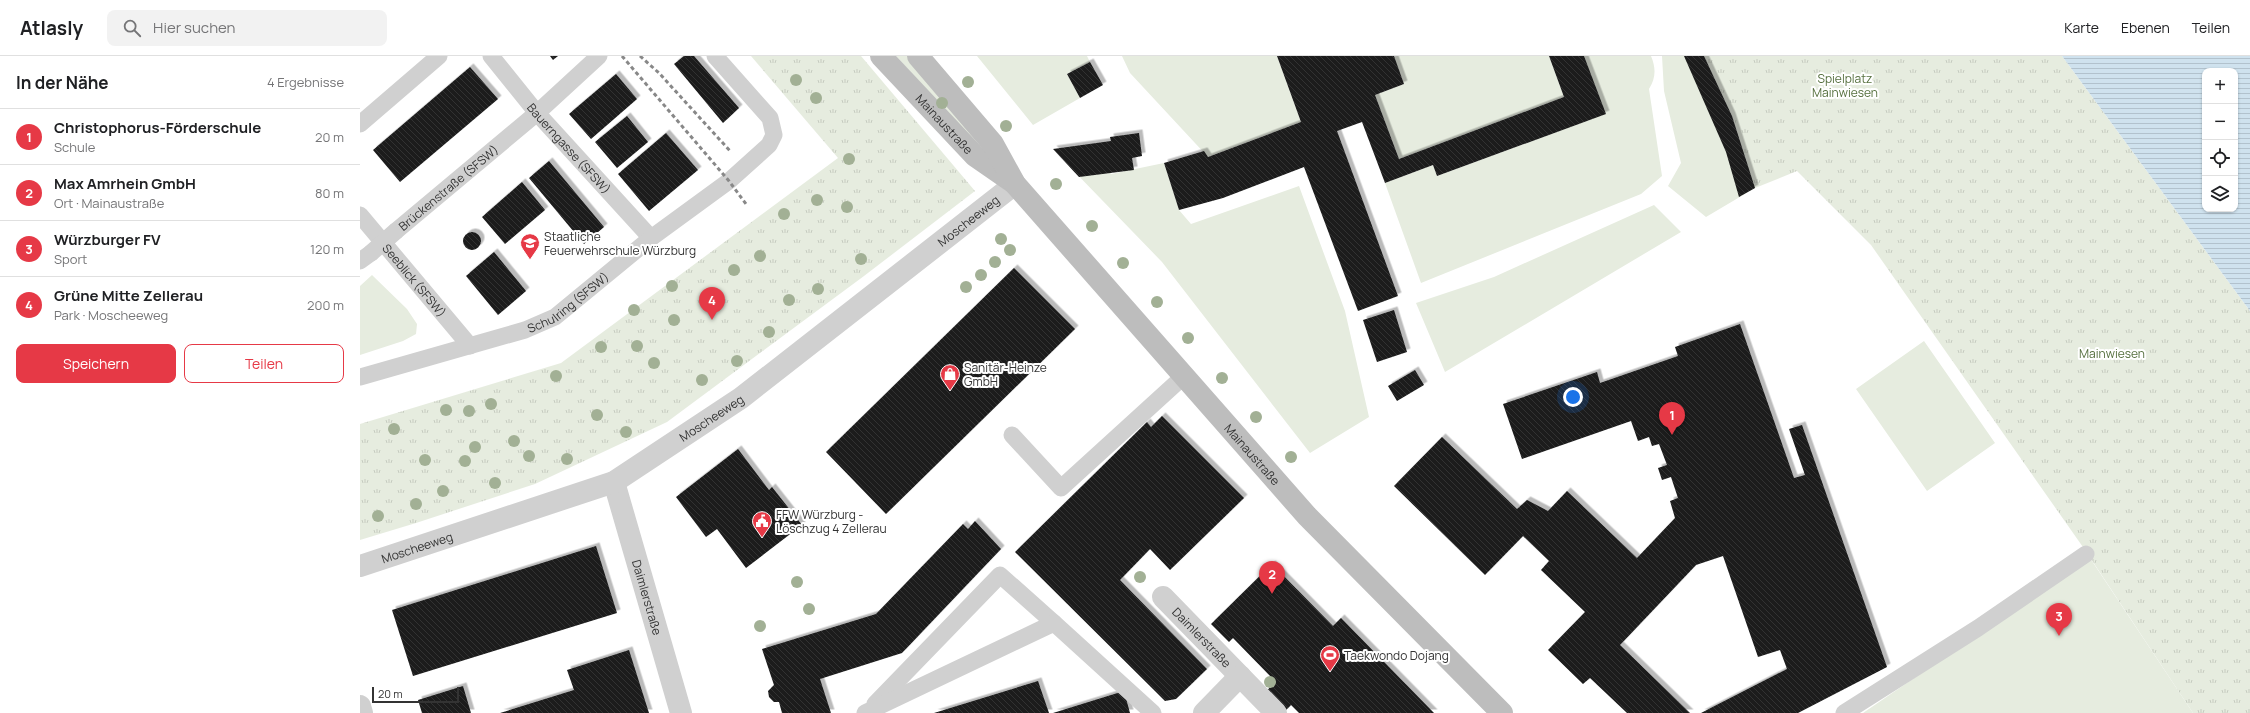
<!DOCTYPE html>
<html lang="de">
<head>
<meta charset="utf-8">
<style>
	body { margin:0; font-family:Manrope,sans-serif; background:#f2f2f2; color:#202124 }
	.controls { position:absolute; right:12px; top:12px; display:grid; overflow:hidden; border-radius:8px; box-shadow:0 1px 3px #0004 }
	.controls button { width:36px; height:36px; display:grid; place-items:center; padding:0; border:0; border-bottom:1px solid #e0e0e0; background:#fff; color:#202124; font:20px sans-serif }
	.scale { position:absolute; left:12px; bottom:10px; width:87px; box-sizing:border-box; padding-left:4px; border:2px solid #333; border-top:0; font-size:11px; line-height:14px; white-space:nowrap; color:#333; -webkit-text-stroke:3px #fff; paint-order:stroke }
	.you { position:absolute; left:1213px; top:341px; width:14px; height:14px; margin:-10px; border:3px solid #fff; border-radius:50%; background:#1a73e8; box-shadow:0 0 0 6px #1a73e833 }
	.badge { display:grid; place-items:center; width:26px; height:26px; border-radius:50%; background:#e63946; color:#fff; font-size:13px; font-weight:700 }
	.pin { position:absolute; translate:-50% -33px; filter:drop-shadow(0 1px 2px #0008) }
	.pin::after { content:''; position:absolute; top:21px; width:14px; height:12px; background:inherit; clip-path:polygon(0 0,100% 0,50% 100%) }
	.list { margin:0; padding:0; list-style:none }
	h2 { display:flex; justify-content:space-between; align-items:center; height:52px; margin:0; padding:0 16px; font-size:17px }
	h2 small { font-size:13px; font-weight:400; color:#757577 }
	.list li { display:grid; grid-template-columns:26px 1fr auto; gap:12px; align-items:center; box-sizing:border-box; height:56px; padding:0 16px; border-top:1px solid #e0e0e0 }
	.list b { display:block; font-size:15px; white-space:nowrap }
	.list p { margin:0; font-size:13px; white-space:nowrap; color:#757577 }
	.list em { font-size:13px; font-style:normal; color:#757577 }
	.actions { display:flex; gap:8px; padding:12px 16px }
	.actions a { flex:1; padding:9px 0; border:1px solid #e63946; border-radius:8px; text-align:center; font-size:14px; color:#e63946 }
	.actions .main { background:#e63946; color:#fff }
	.icon { flex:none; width:22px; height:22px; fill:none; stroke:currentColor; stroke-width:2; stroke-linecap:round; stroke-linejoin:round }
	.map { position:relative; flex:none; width:1890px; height:657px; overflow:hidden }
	header { display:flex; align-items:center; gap:24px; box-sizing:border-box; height:56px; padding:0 20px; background:#fff; border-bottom:1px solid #e0e0e0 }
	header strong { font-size:19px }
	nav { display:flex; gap:22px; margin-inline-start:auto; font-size:14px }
	.search { width:280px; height:36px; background:#f2f2f2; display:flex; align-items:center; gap:10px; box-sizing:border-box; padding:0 14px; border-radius:8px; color:#757577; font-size:15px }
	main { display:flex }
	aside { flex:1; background:#fff }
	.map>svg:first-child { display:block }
</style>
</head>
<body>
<header>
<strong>Atlasly</strong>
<div class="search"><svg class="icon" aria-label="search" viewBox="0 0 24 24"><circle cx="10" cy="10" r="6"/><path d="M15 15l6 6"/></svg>Hier suchen</div>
<nav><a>Karte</a><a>Ebenen</a><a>Teilen</a></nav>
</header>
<main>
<aside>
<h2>In der Nähe<small>4 Ergebnisse</small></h2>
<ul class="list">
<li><span class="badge">1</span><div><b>Christophorus-Förderschule</b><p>Schule</p></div><em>20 m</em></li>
<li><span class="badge">2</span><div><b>Max Amrhein GmbH</b><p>Ort · Mainaustraße</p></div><em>80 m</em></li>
<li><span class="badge">3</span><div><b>Würzburger FV</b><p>Sport</p></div><em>120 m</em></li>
<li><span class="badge">4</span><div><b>Grüne Mitte Zellerau</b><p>Park · Moscheeweg</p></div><em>200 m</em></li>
</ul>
<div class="actions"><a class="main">Speichern</a><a>Teilen</a></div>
</aside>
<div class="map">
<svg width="1890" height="657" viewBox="0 0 1890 657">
	<defs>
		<pattern id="park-tufts" width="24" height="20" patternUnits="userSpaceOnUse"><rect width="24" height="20" fill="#e6ecdf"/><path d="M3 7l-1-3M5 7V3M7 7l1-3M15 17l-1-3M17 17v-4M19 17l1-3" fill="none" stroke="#c6cbc0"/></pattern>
		<pattern id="water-rules" width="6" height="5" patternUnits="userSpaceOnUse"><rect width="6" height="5" fill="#cfe2ee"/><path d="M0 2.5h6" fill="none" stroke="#b2c2cd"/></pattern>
		<pattern id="building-back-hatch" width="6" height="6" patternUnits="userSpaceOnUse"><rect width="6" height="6" fill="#1a1a1a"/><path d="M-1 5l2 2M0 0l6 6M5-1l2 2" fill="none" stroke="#333"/></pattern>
		<filter id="shadow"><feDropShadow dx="3.5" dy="-3.5" stdDeviation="0" flood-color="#0004"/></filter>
	</defs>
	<rect width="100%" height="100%" fill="#fff"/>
	<path fill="#e6ecdf" d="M536,0H548L638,112Z
		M617,0H727L730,6L707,18L720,42L673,69Z
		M762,0H917L941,66L848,101L770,17Z
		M1037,0H1189L1204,41L1039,103L1015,39L1044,28L1034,1Z
		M1224,0H1291C1296,12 1296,22 1289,33L1302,120L1281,138L1061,227L1025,127L1073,109L1077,120L1245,58Z
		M1302,0H1324L1382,92L1395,132L1346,161L1308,130L1321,107L1304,35Z
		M749,105L751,118L804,107L819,154L831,168L939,130L985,255L1009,361L950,397L802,206L710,111Z
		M1294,149L1321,176L1085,316L1056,247L1134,221Z
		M12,219L47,253L57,268L56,278L43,285L0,299V230Z
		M1564,285L1635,387L1567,435L1496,333Z
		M1730,502L1833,657H1503Z"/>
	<path fill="url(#park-tufts)" d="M391,0H501L615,135L504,220L307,366L175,428L56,467L0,484V368L201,307L478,102Z
		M1344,0H1702L1890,255V657H1833L1725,494L1511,189L1437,115L1395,132L1372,60Z"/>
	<path fill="url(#water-rules)" fill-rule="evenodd" d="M1702,0H1890V255ZM1845,15H1875V153H1845Z"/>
	<path fill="url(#building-back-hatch)" filter="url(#shadow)" d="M190,0H198L193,4Z
		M324,0H334L379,52L363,67L314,8Z
		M917,0H1034L1044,28L1015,39L1039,103L1204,41L1189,0H1224L1246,58L1077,120L1073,109L1025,127L1002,66L977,75L1038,240L998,255L944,111L863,142L819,154L804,107L844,95L848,101L941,66Z
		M1324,0H1344L1372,60L1395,132L1379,141L1366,96Z
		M730,6L743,29L720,42L707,18Z
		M110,11L138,43L40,126L13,94Z
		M256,18L277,43L231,83L209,58Z
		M267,60L288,86L257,112L235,86Z
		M306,77L338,114L289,155L258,118Z
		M779,77L782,100L772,102L774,114L719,121L693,93L751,85L750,81Z
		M189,105L244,171L224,188L169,122Z
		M162,126L185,154L145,188L122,161Z
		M103 185a9 9 0 1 1 18 0a9 9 0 1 1-18 0Z
		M134,196L166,235L138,259L106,220Z
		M654,212L715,273L526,458L466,396Z
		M1034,254L1047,296L1017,306L1003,264Z
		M1380,268L1434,422L1445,419L1429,373L1442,369L1527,611L1438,657H1341L1427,613L1420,594L1398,601L1363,500L1336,509L1260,589L1330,657H1267L1230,622L1223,628L1188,594L1225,556L1181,514L1189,505L1163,480L1125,519L1034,430L1082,381L1157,453L1167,444L1188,455L1207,435L1277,502L1315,462L1310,445L1318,442L1311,421L1302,424L1298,412L1307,409L1299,388L1292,390L1289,381L1278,385L1271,365L1162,403L1143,348L1237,316L1240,327L1318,300L1315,291Z
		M1055,314L1064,329L1037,345L1028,330Z
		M802,360L884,442L810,514L790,493L760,524L847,613L816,643L805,645L655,496L787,366L791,371Z
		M378,393L409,434L412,431L442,469L386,512L357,473L346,481L316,441Z
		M615,465L641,493L542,597L460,623L471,657H422L419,646H414L409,641L408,635L414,629L402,593L516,558L603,468L608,473Z
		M236,490L257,557L53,620L32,554Z
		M912,508L973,570L981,562L1074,657H939L931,649L924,656L905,636L916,626L873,582L869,586L851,568Z
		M269,594L289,657H140L214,634L207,614Z
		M678,625L689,657H574Z
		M103,630L111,657H62L58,644Z
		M764,635L770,657H693Z"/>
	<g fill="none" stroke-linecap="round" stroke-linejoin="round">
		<g stroke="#d0d0d0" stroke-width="17">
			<path id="s1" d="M131,0L177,57L291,182"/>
			<path d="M0,68L79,0"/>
			<path id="s2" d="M0,159L110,290"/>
			<path id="s3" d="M36,175L177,57L239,0"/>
			<path d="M0,205L11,197"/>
			<path id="s4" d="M0,321L165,274L195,261L291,182L369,125L409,89L414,79L410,62L355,0"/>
			<path d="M652,379L701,432L824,320"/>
			<path d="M515,648L640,519L694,567"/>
			<path d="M505,657L694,567L793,657"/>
			<path d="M1484,657L1618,572L1726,498"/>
		</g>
		<g stroke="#d0d0d0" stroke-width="22">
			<path id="s5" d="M254,426L321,657"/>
			<path id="s6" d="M0,510L254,426L381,342L655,128"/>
			<path id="s7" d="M803,541L916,657"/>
			<path d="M0,650L2,657"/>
			<path d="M844,657L880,620"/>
		</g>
		<g stroke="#bdbdbd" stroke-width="22">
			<path id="s8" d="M521,0L615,100L654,127"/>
			<path id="s9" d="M558,0L633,88L655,128L947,460L1142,657"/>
		</g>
		<path stroke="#888" stroke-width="3" stroke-dasharray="4 3" stroke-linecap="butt" d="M262,0L369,125L386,148
			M280,0L299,17L371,96"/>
		<path stroke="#d0d0d0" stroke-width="17" d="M11,197L36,175"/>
	</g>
	<g fill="#a2b095">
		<circle cx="436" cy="24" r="6"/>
		<circle cx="608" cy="26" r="6"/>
		<circle cx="456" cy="42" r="6"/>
		<circle cx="582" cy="47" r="6"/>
		<circle cx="646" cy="70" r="6"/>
		<circle cx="489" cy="103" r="6"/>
		<circle cx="696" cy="128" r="6"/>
		<circle cx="457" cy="144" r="6"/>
		<circle cx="487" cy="151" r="6"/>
		<circle cx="424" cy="158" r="6"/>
		<circle cx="732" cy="170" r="6"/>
		<circle cx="641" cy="183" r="6"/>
		<circle cx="650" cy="194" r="6"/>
		<circle cx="400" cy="200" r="6"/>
		<circle cx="501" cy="203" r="6"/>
		<circle cx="635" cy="206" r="6"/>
		<circle cx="763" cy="207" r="6"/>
		<circle cx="374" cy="214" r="6"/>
		<circle cx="621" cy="219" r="6"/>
		<circle cx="312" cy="230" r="6"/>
		<circle cx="606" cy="231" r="6"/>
		<circle cx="458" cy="233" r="6"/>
		<circle cx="429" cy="244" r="6"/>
		<circle cx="797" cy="246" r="6"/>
		<circle cx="274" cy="254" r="6"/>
		<circle cx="314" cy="264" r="6"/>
		<circle cx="409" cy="276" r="6"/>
		<circle cx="828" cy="282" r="6"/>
		<circle cx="277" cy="290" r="6"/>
		<circle cx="241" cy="291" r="6"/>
		<circle cx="377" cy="305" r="6"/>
		<circle cx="294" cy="307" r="6"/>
		<circle cx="196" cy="320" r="6"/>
		<circle cx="862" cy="322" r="6"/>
		<circle cx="342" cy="324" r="6"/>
		<circle cx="131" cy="348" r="6"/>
		<circle cx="86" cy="354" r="6"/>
		<circle cx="109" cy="355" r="6"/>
		<circle cx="237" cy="359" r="6"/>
		<circle cx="896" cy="361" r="6"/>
		<circle cx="34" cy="373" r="6"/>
		<circle cx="266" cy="376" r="6"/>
		<circle cx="154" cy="385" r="6"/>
		<circle cx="115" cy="391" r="6"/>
		<circle cx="169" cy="400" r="6"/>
		<circle cx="931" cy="401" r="6"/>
		<circle cx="207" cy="403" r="6"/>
		<circle cx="65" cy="404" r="6"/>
		<circle cx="105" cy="405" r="6"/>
		<circle cx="135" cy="427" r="6"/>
		<circle cx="83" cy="435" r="6"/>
		<circle cx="56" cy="448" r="6"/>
		<circle cx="18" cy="460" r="6"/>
		<circle cx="780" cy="521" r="6"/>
		<circle cx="437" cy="526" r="6"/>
		<circle cx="449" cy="553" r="6"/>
		<circle cx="400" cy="570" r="6"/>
		<circle cx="910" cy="626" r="6"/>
	</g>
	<defs>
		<symbol id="university-pin" viewBox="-11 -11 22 30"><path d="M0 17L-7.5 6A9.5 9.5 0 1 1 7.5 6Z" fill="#e63946" stroke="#fff"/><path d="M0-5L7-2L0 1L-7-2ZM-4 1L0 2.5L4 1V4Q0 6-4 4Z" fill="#fff"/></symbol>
		<symbol id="shop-pin" viewBox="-11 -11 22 30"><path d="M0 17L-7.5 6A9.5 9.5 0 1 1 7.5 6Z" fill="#e63946" stroke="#fff"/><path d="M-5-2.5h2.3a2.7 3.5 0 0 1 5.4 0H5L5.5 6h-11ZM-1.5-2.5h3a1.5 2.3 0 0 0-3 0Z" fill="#fff"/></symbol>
		<symbol id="civic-pin" viewBox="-11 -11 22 30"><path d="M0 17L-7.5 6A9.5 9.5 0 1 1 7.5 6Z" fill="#e63946" stroke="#fff"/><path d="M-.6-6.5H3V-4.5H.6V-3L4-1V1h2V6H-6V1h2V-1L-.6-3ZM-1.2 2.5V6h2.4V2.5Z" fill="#fff"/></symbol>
		<symbol id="stadium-pin" viewBox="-11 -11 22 30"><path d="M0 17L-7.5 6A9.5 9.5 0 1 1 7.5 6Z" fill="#e63946" stroke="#fff"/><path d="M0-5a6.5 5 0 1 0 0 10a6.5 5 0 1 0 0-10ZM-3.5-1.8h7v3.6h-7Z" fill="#fff"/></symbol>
	</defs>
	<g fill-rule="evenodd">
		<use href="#university-pin" x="159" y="176" width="22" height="30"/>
		<use href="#shop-pin" x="579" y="307" width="22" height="30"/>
		<use href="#civic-pin" x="391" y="454" width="22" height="30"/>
		<use href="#stadium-pin" x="959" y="588" width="22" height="30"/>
	</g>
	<g text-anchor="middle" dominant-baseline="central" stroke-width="4" stroke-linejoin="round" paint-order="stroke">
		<g font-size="12" fill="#56703f" stroke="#fff">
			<text x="1485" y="22">Spielplatz<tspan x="1485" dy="14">Mainwiesen</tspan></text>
			<text x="1752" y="297">Mainwiesen</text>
		</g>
		<g font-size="12" fill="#333" stroke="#fff">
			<text stroke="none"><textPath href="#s8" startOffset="93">Mainaustraße</textPath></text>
			<text stroke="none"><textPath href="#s1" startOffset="121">Bauerngasse (SFSW)</textPath></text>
			<text stroke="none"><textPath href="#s3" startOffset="68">Brückenstraße (SFSW)</textPath></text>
			<text stroke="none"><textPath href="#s6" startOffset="708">Moscheeweg</textPath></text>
			<text stroke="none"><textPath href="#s2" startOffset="85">Seeblick (SFSW)</textPath></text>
			<text stroke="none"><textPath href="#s4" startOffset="223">Schulring (SFSW)</textPath></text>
			<text stroke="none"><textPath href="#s6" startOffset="384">Moscheeweg</textPath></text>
			<text stroke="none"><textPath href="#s9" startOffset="521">Mainaustraße</textPath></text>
			<text stroke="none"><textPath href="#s6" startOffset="60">Moscheeweg</textPath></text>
			<text stroke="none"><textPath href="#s5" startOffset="120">Daimlerstraße</textPath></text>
			<text stroke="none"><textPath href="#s7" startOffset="56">Daimlerstraße</textPath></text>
		</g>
		<g font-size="12" fill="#333" stroke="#fff" text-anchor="start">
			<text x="184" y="180">Staatliche<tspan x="184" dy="14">Feuerwehrschule Würzburg</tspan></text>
			<text x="604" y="311">Sanitär-Heinze<tspan x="604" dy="14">GmbH</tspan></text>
			<text x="416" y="458">FFW Würzburg -<tspan x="416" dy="14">Löschzug 4 Zellerau</tspan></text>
			<text x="984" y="599">Taekwondo Dojang</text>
		</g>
	</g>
</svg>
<div class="controls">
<button>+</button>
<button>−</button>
<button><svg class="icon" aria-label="locate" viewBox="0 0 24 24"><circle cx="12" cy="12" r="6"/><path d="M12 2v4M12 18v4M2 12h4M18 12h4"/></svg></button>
<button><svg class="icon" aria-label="layers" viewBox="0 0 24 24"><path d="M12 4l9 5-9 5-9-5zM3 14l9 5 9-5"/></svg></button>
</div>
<div class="scale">20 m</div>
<div class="you"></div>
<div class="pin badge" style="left:1312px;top:379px">1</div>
<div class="pin badge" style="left:912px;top:538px">2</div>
<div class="pin badge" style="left:1699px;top:580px">3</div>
<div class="pin badge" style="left:352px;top:264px">4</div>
</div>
</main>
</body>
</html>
